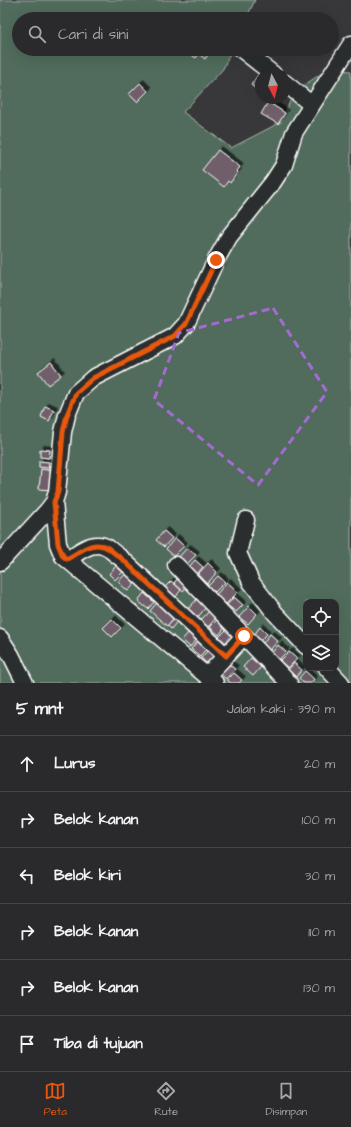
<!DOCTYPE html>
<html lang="id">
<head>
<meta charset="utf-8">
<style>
	body { margin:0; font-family:"Architects Daughter",sans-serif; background:#363538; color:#f1f3f6 }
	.controls { position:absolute; right:12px; bottom:12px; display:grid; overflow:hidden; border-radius:8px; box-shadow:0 4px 16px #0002 }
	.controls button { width:36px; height:36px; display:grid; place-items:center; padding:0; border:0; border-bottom:1px solid #464548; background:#2a292c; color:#f1f3f6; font:20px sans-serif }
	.compass { position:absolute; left:255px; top:68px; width:36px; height:36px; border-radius:50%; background:#2a292c; box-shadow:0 4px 16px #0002; rotate:173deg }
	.stop { position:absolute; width:12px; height:12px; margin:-9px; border:3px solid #ea580c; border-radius:50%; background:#fff }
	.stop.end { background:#ea580c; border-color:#fff; box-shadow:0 1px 4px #0008 }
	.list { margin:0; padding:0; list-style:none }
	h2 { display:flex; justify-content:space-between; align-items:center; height:52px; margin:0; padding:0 16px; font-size:17px }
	h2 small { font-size:13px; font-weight:400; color:#a5a6a9 }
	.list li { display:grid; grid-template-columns:26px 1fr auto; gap:12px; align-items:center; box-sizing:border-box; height:56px; padding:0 16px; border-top:1px solid #464548 }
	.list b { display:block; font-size:15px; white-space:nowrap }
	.list em { font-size:13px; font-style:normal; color:#a5a6a9 }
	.icon { flex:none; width:22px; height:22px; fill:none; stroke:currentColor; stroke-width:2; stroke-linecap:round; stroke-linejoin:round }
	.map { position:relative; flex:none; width:351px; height:683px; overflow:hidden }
	.search { position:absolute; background:#2a292c; box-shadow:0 4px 16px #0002; left:12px; right:12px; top:12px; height:44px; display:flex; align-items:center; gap:10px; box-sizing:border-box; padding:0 14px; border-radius:22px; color:#a5a6a9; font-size:15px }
	.sheet { height:388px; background:#2a292c }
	nav { display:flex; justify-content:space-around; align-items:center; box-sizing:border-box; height:56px; border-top:1px solid #464548; background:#2a292c; font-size:11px; color:#a5a6a9 }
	nav a { display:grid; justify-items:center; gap:2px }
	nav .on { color:#ea580c }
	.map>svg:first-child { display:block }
</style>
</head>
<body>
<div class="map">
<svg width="351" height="683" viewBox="0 0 351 683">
	<defs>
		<filter id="shadow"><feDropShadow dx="3.5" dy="-3.5" stdDeviation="0" flood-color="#0009"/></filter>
	</defs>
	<rect width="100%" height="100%" fill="#38373a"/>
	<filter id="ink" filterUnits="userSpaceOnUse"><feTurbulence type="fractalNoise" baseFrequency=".025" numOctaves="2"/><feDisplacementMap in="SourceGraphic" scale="8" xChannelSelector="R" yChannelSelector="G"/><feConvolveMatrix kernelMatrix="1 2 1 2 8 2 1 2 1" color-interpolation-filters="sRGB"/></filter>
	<g filter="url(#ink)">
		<path fill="#516c5c" stroke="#a8b6ae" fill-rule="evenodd" d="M0,0H255L246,19H19V49H232L223,69L183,112L231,148L281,122L294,92L328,69L351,71V683H0ZM306,602H336V668H306Z"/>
		<path fill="#6f5f6b" stroke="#fff" filter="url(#shadow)" d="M194,49H212L205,59L199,54L196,58L190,54Z
			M258,75L261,78V93L251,85Z
			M140,83L148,91L137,102L129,94Z
			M268,102L285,113L278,124L261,114Z
			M218,150L240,167L237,171L238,172L230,183L228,181L224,187L202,170Z
			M51,362L61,375L48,385L38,372Z
			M45,406L54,410L49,421L41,417Z
			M40,449L50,450L49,458L40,457Z
			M39,461L49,462L48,468L39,467Z
			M41,469L53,471L51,490L39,489Z
			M164,531L172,538L164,547L156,540Z
			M175,538L184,546L174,556L166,549Z
			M187,548L196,555L186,565L178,558Z
			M195,560L203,567L196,575L188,568Z
			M208,563L217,572L207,584L197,575Z
			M116,566L123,572L115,580L109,574Z
			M129,570L139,579L128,591L118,582Z
			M218,576L225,582L215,592L208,586Z
			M178,578L187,586L183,591L174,583Z
			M171,581L181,590L175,598L164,588Z
			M227,582L238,592L226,604L216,595Z
			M144,593L154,602L148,609L138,601Z
			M199,597L208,605L197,618L187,610Z
			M234,597L243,605L236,612L227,605Z
			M160,599L177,614L167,626L150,611Z
			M249,606L257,614L248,624L239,617Z
			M211,609L218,616L208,627L201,620Z
			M177,616L180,618L171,629L168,626Z
			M219,618L227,625L219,635L210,627Z
			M112,619L121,628L112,637L103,628Z
			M230,626L239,634L228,645L219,637Z
			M260,627L267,634L259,642L253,636Z
			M189,632L197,639L190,647L182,640Z
			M270,634L278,641L269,651L262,644Z
			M199,640L208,647L200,656L191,649Z
			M278,645L286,652L278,661L271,654Z
			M209,649L218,657L210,666L201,658Z
			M289,652L297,659L288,668L280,661Z
			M251,658L261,667L253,676L243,667Z
			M227,663L235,669L226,679L218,672Z
			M294,663L302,670L296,677L288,670Z
			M305,671L314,679L311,683H304L299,678Z
			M234,673L242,680L239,683H231L227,680Z"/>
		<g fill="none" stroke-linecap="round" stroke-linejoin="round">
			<defs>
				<path id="minor" d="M241,49L273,74
					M285,83L312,105
					M54,502L58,544L63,556L215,683
					M246,520L238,553L251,582L275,613L306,646
					M67,559C80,552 93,539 108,548C112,551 116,555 121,558L226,656
					M0,562L47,511L54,502L57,492L63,432L67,415L76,393L93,378L175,336L186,324L216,260L229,237L273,182L284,165L294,133L351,44
					M176,565L244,636
					M0,638L11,655L25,683
					M327,668L341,683
					M207,676L244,636L289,683"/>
			</defs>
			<use href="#minor" stroke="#fff" stroke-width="19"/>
			<use href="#minor" stroke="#2a2d2e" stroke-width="16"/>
		</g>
	</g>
	<g fill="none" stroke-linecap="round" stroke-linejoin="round" filter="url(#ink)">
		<path stroke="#ea580c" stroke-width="5" d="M216,260L186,324L175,336L93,378L76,393L67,415L63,432L58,492L54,502L58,544L63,556L67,559C80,552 93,539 108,548C112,551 116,555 121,558L226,656L244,636"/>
	</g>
	<path fill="none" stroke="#a36bd2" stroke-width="3" stroke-dasharray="8 5" stroke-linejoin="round" d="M273,308L327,392L258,485L154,400L179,333Z"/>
</svg>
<div class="controls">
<button><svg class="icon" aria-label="locate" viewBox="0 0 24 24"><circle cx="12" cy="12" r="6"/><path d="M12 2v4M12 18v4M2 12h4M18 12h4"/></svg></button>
<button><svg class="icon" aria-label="layers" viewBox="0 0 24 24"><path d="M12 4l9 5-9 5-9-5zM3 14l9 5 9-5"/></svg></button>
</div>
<svg class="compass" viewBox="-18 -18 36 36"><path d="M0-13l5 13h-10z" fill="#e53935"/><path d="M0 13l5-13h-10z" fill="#a5a6a9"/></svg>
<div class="stop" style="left:244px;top:636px"></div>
<div class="stop end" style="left:216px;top:260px"></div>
<div class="search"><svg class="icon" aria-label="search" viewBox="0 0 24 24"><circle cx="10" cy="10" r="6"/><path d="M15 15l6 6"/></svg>Cari di sini</div>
</div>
<section class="sheet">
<h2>5 mnt<small>Jalan kaki · 390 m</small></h2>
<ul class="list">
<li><svg class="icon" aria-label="ahead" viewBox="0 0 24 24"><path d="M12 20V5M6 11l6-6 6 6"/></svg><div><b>Lurus</b></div><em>20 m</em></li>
<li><svg class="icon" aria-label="right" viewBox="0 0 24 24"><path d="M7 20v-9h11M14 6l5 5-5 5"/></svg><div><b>Belok kanan</b></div><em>100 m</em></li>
<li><svg class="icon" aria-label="left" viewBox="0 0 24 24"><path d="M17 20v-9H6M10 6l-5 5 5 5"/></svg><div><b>Belok kiri</b></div><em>30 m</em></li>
<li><svg class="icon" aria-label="right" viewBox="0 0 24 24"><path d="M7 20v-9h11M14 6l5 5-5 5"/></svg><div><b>Belok kanan</b></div><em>110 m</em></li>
<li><svg class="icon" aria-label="right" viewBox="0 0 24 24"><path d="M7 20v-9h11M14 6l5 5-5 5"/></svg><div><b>Belok kanan</b></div><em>130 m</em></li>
<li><svg class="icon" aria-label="arrive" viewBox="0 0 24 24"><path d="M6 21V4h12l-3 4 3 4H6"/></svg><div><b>Tiba di tujuan</b></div></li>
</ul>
</section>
<nav>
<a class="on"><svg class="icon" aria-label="map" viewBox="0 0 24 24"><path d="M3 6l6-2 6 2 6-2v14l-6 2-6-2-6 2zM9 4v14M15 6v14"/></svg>Peta</a>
<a><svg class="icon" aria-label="directions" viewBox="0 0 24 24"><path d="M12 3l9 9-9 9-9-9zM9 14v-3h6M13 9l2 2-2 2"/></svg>Rute</a>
<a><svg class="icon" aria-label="saved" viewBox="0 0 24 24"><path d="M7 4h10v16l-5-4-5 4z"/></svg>Disimpan</a>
</nav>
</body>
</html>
